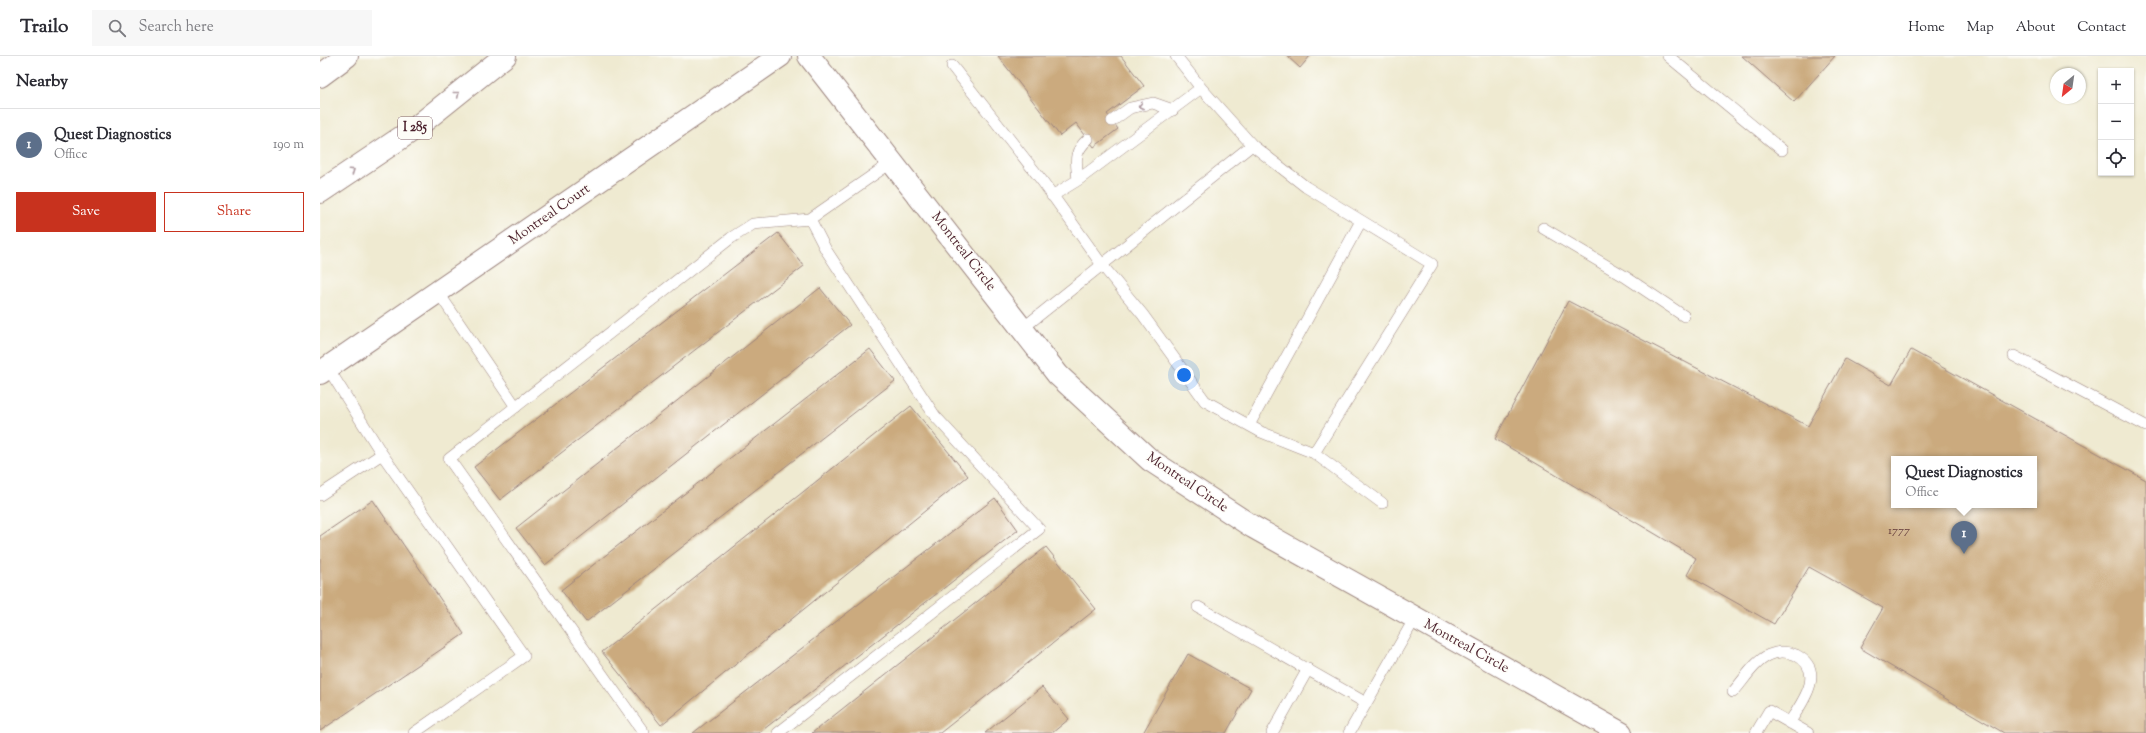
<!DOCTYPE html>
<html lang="en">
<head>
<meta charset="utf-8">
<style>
	body { margin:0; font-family:"Sorts Mill Goudy",serif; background:#f7f7f7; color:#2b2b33 }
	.controls { position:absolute; right:12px; top:12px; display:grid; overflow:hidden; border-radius:0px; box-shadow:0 1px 3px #0004 }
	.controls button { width:36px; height:36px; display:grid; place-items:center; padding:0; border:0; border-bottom:1px solid #e1e1e2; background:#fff; color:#2b2b33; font:20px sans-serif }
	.compass { position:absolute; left:1730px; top:12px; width:36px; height:36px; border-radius:50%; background:#fff; box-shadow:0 1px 3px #0004; rotate:209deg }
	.you { position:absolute; left:864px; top:319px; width:14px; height:14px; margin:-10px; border:3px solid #fff; border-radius:50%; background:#1a73e8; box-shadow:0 0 0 6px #1a73e833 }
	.badge { display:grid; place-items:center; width:26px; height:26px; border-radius:50%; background:#c8321e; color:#fff; font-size:13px; font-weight:700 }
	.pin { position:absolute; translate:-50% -33px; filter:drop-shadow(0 1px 2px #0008) }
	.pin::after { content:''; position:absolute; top:21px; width:14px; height:12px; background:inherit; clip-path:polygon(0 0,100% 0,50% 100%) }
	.popup { position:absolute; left:1571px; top:400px; width:146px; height:52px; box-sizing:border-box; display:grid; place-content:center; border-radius:0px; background:#fff; filter:drop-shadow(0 1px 3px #0005); font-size:13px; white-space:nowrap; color:#7c7c81 }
	.popup b { font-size:15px; color:#2b2b33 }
	.popup::after { content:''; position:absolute; left:50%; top:100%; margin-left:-8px; border:8px solid transparent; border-top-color:#fff }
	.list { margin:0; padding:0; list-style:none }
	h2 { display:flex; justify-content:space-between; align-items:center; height:52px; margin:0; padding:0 16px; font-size:17px }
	h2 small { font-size:13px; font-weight:400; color:#7c7c81 }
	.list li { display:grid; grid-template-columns:26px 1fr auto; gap:12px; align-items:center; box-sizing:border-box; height:72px; padding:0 16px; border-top:1px solid #e1e1e2 }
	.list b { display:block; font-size:15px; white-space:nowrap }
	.list p { margin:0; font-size:13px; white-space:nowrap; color:#7c7c81 }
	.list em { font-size:13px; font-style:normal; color:#7c7c81 }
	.actions { display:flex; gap:8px; padding:12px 16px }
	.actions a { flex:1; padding:9px 0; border:1px solid #c8321e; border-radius:0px; text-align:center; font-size:14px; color:#c8321e }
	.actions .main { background:#c8321e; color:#fff }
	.icon { flex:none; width:22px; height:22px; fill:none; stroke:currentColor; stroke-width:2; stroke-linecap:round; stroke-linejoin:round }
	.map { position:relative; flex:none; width:1826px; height:677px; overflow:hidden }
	header { display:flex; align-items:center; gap:24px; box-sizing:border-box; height:56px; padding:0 20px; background:#fff; border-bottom:1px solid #e1e1e2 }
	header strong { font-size:19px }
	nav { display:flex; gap:22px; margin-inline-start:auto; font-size:14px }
	.search { width:280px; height:36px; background:#f7f7f7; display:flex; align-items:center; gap:10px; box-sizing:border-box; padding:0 14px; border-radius:0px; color:#7c7c81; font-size:15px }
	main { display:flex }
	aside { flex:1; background:#fff }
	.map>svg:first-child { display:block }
</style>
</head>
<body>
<header>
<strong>Trailo</strong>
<div class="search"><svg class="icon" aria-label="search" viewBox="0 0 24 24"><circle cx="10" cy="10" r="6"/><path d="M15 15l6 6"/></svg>Search here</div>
<nav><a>Home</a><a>Map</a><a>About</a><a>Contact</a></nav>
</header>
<main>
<aside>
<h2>Nearby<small></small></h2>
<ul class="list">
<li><span class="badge" style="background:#5c6f8a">1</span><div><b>Quest Diagnostics</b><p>Office</p></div><em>190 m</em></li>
</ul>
<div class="actions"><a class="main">Save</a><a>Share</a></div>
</aside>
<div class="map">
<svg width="1826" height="677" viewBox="0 0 1826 677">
	<rect width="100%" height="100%" fill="#fdfcf7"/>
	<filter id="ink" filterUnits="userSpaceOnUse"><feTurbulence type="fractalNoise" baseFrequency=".025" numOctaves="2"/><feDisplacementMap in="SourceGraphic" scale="8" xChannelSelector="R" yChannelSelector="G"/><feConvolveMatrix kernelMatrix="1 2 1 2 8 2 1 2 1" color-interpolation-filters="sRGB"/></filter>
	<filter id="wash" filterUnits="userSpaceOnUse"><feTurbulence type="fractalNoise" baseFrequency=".012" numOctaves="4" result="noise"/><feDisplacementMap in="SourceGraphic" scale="16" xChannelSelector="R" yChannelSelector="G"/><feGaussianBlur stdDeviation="0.9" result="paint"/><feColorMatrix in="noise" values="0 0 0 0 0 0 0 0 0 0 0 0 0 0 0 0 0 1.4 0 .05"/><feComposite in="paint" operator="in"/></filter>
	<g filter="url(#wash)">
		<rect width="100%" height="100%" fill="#efead1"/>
		<g id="blocks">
			<path fill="#cbaa7e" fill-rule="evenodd" d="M678,0H801L824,30L787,58L798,73L774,91L756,67L740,80Z
				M967,0H990L980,12Z
				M1422,0H1515L1474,46Z
				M458,177L484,210L180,444L154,411Z
				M500,232L530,269L225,509L196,472Z
				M1248,245L1488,370L1525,303L1571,329L1591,294L1826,424V677H1684L1540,592L1563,552L1489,511L1454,568L1367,519L1376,502L1175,383ZM1574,403H1714V449H1574Z
				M550,293L575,325L266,566L241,534Z
				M591,350L648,420L341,669L282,596Z
				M675,442L698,474L439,677H373Z
				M53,444L144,578L0,675V480Z
				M726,491L776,553L620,677H492Z
				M868,598L931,633L906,677H823Z
				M722,631L749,663L732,677H665Z"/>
		</g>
	</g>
	<g filter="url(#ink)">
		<use href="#blocks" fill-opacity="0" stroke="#9c847e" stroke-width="1"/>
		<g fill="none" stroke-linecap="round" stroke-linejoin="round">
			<defs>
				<path id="service" d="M856,0L881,32
					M1348,0L1462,94
					M632,10L723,126L782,209L823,259L885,345L941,376L994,397
					M792,65L810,52L833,47L853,54
					M758,124C756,104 753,97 768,83
					M732,140L758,124L881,32L932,89
					M1223,172L1304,220L1364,260
					M118,236L196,351
					M703,272L932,89L986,131L1112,208L994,397L1062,447
					M1694,300L1826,370
					M929,369L1041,165
					M62,398L204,600L94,677
					M0,439L62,398L8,312
					M878,551L1046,647
					M1413,636C1424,624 1434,606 1449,599C1458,595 1467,595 1476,599C1507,615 1482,647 1469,667
					M324,677L129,403L411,182L433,168L490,163L572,106
					M458,677L719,473L615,360L506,194L490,163
					M952,677L988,613
					M1029,677L1095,562
					M1436,677L1449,655L1488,677"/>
				<path id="minor" d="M489,0L738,319L830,404L933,471L1301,677
					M0,317L460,0"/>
				<path id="motorway" d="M0,20L27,0
					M0,136L94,73L185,0"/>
			</defs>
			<use href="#service" stroke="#9c847e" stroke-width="12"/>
			<use href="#minor" stroke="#9c847e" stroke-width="24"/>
			<use href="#motorway" stroke="#9c847e" stroke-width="24"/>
			<use href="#service" stroke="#fff" stroke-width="11"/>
			<use href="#minor" stroke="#fff" stroke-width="22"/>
			<use href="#motorway" stroke="#fff" stroke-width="22"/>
		</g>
		<defs><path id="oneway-chevron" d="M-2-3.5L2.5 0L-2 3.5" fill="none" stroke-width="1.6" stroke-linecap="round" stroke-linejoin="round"/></defs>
		<g stroke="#ae9aa0">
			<use href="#oneway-chevron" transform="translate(137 38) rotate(-39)"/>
			<use href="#oneway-chevron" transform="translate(821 50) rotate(167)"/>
			<use href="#oneway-chevron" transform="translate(32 115) rotate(-34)"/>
		</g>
	</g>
	<g text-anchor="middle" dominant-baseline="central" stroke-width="3" stroke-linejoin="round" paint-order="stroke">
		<g font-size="12" fill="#6a4240">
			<text x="1579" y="475">1777</text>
		</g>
		<rect fill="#fdfcf7" stroke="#806168" stroke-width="1" x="78" y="61" width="34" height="22" rx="3"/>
		<g font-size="13" font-weight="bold" fill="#4a1f2b">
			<text x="95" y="72">I 285</text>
		</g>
		<g font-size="14" fill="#4a1f2b" stroke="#fdfcf7">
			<text transform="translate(230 159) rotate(-35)">Montreal Court</text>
			<text transform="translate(643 196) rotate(52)">Montreal Circle</text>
			<text transform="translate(867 427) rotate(34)">Montreal Circle</text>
			<text transform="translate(1146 591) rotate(29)">Montreal Circle</text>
		</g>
	</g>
</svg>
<div class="controls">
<button>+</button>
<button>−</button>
<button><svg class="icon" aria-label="locate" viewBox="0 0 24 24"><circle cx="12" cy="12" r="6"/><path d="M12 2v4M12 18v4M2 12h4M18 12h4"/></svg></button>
</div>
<svg class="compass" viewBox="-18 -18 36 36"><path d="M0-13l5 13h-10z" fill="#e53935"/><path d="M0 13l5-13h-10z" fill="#7c7c81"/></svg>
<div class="you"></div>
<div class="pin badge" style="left:1644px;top:498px;background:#5c6f8a">1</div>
<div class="popup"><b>Quest Diagnostics</b>Office</div>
</div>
</main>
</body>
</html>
